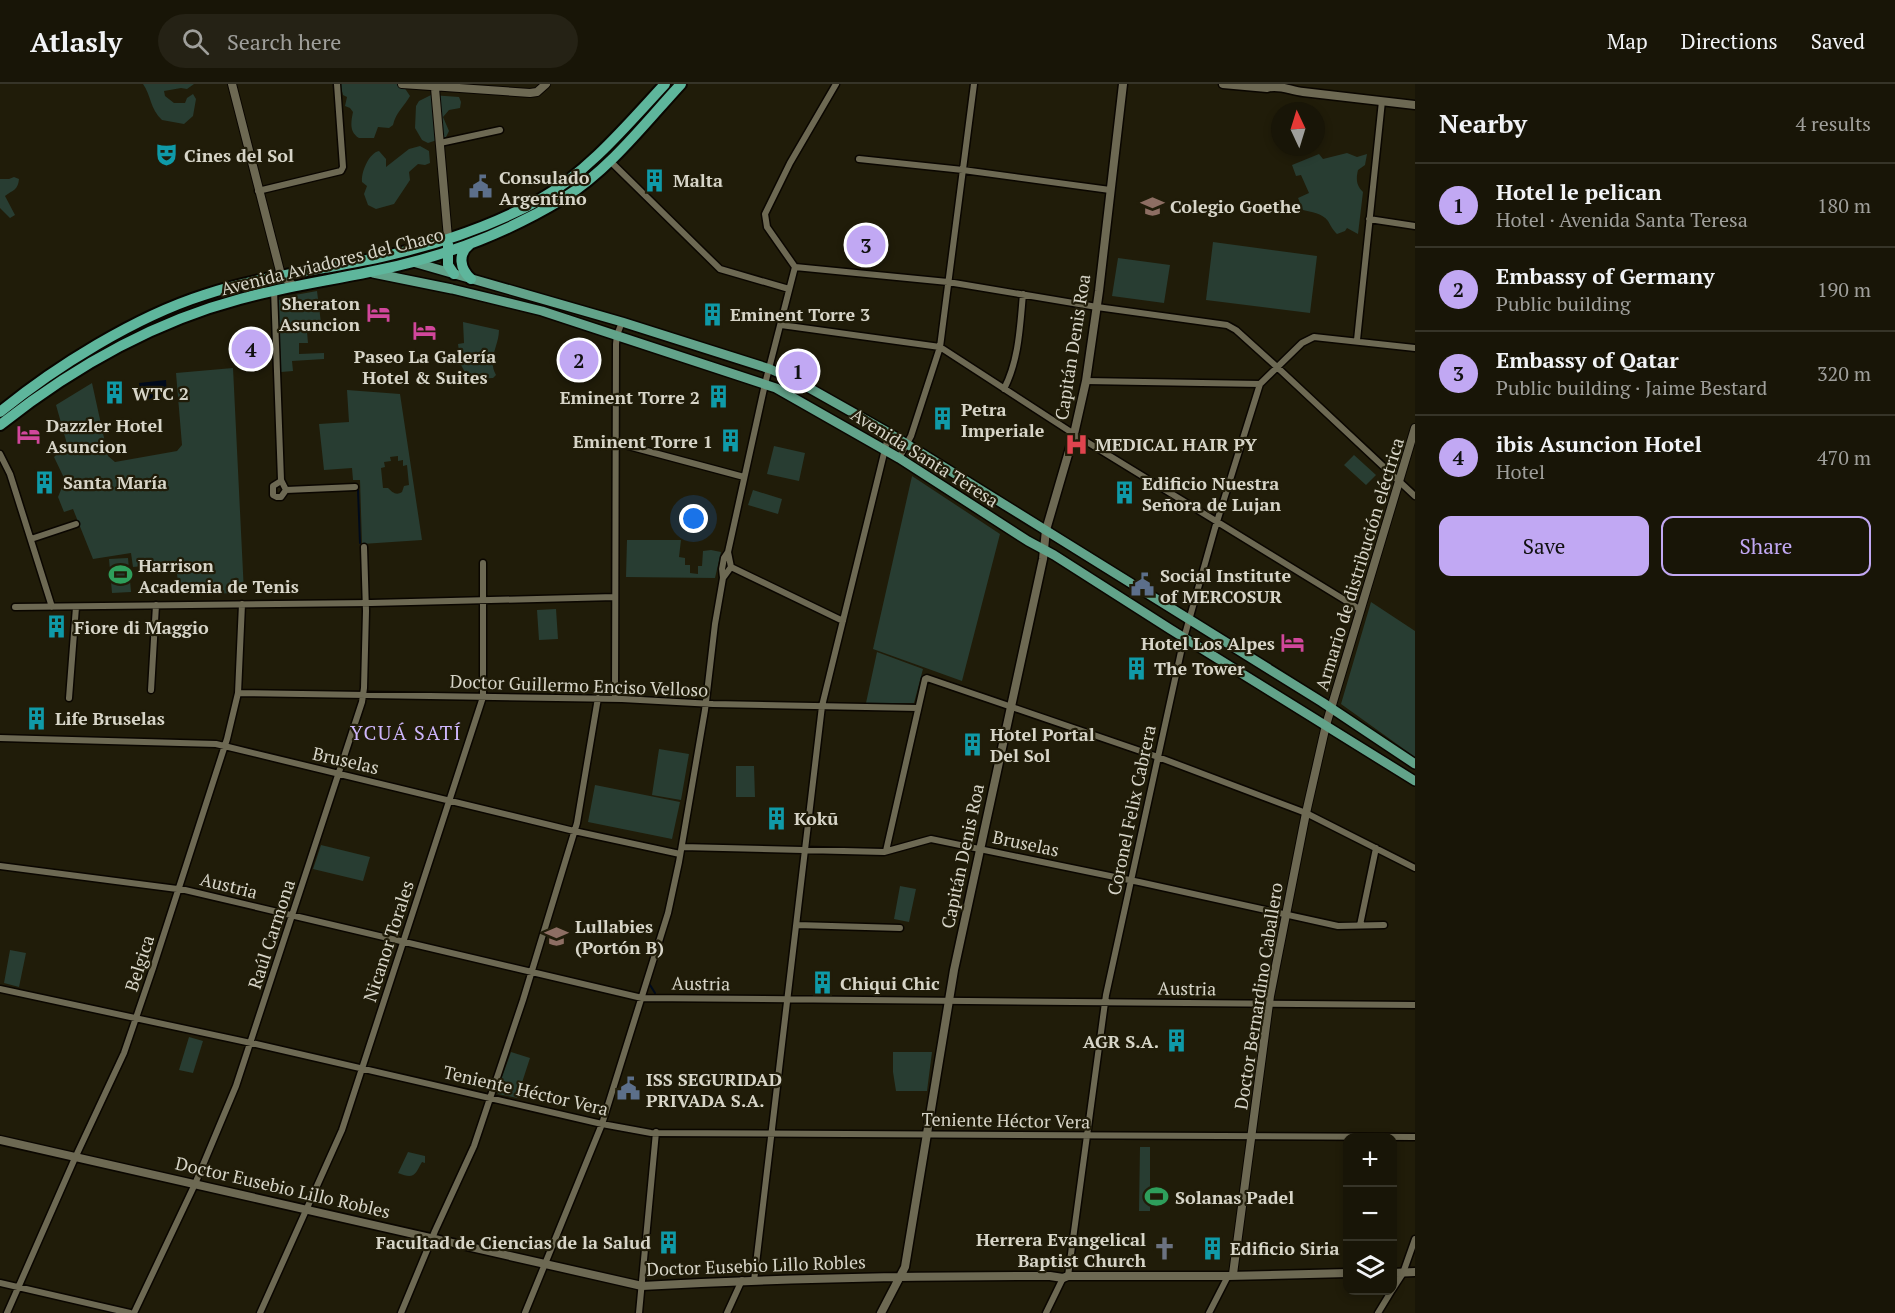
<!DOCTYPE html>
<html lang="en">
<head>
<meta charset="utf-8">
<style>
	body { margin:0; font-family:"PT Serif",serif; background:#252215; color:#f1f3f6 }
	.controls { position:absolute; right:18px; bottom:18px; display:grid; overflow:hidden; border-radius:12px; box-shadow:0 3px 9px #0003 }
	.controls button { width:54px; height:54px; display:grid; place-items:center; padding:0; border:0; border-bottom:2px solid #363428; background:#181507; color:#f1f3f6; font:30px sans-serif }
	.compass { position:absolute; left:1271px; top:18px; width:54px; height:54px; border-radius:50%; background:#181507; box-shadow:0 3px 9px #0003; rotate:356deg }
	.you { position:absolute; left:694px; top:435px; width:21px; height:21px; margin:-15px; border:4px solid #fff; border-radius:50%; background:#1a73e8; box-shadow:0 0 0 9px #1a73e833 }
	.badge { display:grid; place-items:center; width:39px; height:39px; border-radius:50%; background:#c1a8f3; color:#111; font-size:20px; font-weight:700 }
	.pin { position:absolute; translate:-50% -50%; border:3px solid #fff; box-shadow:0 2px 6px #0006 }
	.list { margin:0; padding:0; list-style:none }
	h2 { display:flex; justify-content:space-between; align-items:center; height:78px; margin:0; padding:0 24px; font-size:26px }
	h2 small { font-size:20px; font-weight:400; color:#9f9f9b }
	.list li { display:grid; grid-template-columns:39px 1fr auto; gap:18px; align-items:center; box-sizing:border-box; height:84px; padding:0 24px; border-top:2px solid #363428 }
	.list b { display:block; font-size:22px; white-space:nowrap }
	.list p { margin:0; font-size:20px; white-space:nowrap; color:#9f9f9b }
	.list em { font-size:20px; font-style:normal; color:#9f9f9b }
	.actions { display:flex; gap:12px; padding:18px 24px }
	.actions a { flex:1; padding:14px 0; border:2px solid #c1a8f3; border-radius:12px; text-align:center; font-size:21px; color:#c1a8f3 }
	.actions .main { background:#c1a8f3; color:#111 }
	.icon { flex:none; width:33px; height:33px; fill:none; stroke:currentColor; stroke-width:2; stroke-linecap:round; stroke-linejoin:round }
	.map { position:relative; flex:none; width:1415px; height:1229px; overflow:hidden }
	header { display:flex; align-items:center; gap:36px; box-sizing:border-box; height:84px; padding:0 30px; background:#181507; border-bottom:2px solid #363428 }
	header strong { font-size:28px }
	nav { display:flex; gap:33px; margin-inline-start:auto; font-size:21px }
	.search { width:420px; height:54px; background:#252215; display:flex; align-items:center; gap:15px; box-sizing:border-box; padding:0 21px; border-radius:33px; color:#9f9f9b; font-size:22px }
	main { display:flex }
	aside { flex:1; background:#181507 }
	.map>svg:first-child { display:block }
</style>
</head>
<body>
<header>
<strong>Atlasly</strong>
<div class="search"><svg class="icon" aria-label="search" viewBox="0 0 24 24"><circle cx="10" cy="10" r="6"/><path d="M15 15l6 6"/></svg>Search here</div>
<nav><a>Map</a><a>Directions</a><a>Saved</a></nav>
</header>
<main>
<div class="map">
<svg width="1415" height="1229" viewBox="0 0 1415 1229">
	<rect width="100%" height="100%" fill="#201c09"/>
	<path fill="#283d32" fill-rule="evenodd" d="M143,0H194L187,5L181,4L164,7L165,12L174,19H185L187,14L193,10L196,15L193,32L184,40L162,36C150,25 151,11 143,0Z
		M340,0H402L410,12C404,23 396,28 393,41L389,44L378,43L374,54H359C349,48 351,38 353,28L350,24L345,22L347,13L343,11Z
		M431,11L459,13L461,18L460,24L449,26L443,33L449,47L446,53L428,59L422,56L415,44L416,22L419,17Z
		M420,62L429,67L430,79L425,81L418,80L409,88L410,96L394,120L376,125L368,121L364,110L367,102L362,98C361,88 369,69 379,67L386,75V83L409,65Z
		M1347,69L1357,73L1367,70L1365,81L1358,86C1356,95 1356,101 1363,108L1358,150L1347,144L1345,147L1337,150C1332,145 1331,142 1328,137C1322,129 1311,128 1303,126L1298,114L1309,109L1301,91L1296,92L1292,81L1319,70L1323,75Z
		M14,93L19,95C18,106 13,106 5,112L15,131L10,134L0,124V95H9Z
		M1213,158L1317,172L1310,229L1206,216Z
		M1118,174L1170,181L1164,219L1112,212Z
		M317,207L322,247L307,248L308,259H299V270L324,269V275L292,277L293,287L281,288L278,216L284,215V213Z
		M463,238L499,246C499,262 487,275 496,291L493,294L473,295L466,290L461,281L458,260L464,259Z
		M233,284L244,509L179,510L176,479L133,483L131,469L93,475L73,425L64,428L58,413L65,396L54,373L67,360L56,321L92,299L108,372L115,378L177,367L182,361L176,289Z
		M347,306L400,310L422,456L362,460L360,396H353L352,384L324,386L319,340L349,338ZM398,372V377L403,376V382L407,381L409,401L404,402L402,408C396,412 392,408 388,404H383L381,384L385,383L384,378L391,377L390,373Z
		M774,362L805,369L799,397L767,390Z
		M1354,371L1376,391L1366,401L1344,381Z
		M912,392L1000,450L962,597L873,565Z
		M753,406L782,415L778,430L748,421Z
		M627,456H681L679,473L685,474V481H690V489L698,490V482H702L703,467L711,466L721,468L715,494L626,493Z
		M128,474L131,508L112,509L109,475Z
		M1371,518L1415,547V673L1341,620Z
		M556,525L558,555L539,556L537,526Z
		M877,568L923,585L914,619H866Z
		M659,665L689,670L681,716L652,711Z
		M736,682H754L755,713H736Z
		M595,701L680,718L672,755L588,738Z
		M321,761L370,773L363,797L313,785Z
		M900,802L916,805L909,838L894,835Z
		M10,866L26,869L19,903L4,899Z
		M189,953L203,957L193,989L179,986Z
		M511,968L530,974L517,1014L498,1010L497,1007Z
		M893,968H932L927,1007H896L893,988Z
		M1140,1063H1150V1127H1139Z
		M408,1068L425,1072V1079L422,1078C415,1090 415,1096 398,1089Z"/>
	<path fill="#000a1b" d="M166,296L167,312L142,316L139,299Z"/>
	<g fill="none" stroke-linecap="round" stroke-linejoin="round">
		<path stroke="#000a1b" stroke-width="2" d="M358,406L360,459
			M650,901L655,909"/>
		<defs>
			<path id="minor" d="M440,59L500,46
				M859,75L963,86L1110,106
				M609,76L720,185L789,205
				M258,107L341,87L343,83L337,0
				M1369,135L1415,142
				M795,183L948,198L1097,223L1227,241L1236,246L1277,283L1415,412
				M795,183L767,143L765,130L790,79L836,0
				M274,206L281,396L286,406L355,403
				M781,241L940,263L1074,350L1361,526
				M1357,256L1382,17
				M1086,297L1260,300
				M1004,305C1019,276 1020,242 1023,210
				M617,359L744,393
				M0,370L10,390L52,523
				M899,374L911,352L940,263L974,0
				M281,397L273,402V411L277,413H281L286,406
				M31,455L76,440
				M731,483L843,537
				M723,494L731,483L728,468L765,300L795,183
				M15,523L371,519L615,513
				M151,606L156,521
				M238,609L622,615L713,620L918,624
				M69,614L76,523
				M615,614L616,260L617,251L622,238
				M0,654L216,660L574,747L680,770
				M682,763L884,768L931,755L1139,798L1338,842L1384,841
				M886,767L925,595L927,594L1158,673L1306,729L1415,784
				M0,782L185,806L642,914L1415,921
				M797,841L900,844
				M1360,841L1376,764
				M0,905L256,960L602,1040L651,1049L1415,1053
				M1068,1192L1106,911L1184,554L1215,444L1260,300L1302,259L1314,253L1415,264
				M754,1197L822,622L889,349
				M0,1199L130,1229
				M1392,1206L1403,1189L1415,1155
				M7,1229L75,1074L124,969L153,884L227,655L238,609L242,520
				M134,1229L195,1100L236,1002L362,618L364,604L366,527L364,463
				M260,1229L342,1046L483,613V479
				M401,1229L435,1147L474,1062L523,916L577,739L598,614
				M525,1229L602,1040L668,829L679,778L705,626L715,540L723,494L722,485L724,474L728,468
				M639,1229L656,1048
				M727,1229L742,1196
				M1046,1229L1063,1194
				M1209,1229L1228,1192
				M1378,1229L1392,1206"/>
			<path id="tertiary" d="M232,0L281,191L294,202
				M402,0L530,9L537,8L546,0
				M435,4L448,154
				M1233,1190L1270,912L1306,729L1326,641L1415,344"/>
			<path id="secondary" d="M1223,0L1267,4C1279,0 1291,7 1303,8L1415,21
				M0,1056L642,1202C778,1194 914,1192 1050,1192L1063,1194L1068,1192H1228L1348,1189
				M1392,1189L1415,1188
				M881,1229L905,1183L954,886L1043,475L1046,446L1074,350L1086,297L1099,207L1123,0"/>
			<path id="primary" d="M413,178L622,238L770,285L795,296L889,349L1063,457L1322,618L1415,680
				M373,189L452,205L542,227L776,304L899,374L1028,457L1054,471L1170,545L1415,697"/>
			<path id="trunk" d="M448,160V181L454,190
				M470,160C457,170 460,185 471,195
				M0,328C55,283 135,233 204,211C261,192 322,186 381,173C435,161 490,143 539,116C588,88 627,41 665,0
				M0,341C71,285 153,238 240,215C283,203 326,197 369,188C437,175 505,150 564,114C610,85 645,39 681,0"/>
		</defs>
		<use href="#minor" stroke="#0a0600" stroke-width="9"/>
		<use href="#tertiary" stroke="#0a0600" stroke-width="10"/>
		<use href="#secondary" stroke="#0a0600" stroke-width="11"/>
		<use href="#primary" stroke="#0a0600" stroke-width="12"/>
		<use href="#trunk" stroke="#0a0600" stroke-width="14"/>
		<use href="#minor" stroke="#6d6953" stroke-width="6"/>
		<use href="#tertiary" stroke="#6d6953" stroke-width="8"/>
		<use href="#secondary" stroke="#6d6953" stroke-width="8"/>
		<use href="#primary" stroke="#62a38a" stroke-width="9"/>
		<use href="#trunk" stroke="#5eb69c" stroke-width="10"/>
	</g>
	<defs>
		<symbol id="theatre-bare" viewBox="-9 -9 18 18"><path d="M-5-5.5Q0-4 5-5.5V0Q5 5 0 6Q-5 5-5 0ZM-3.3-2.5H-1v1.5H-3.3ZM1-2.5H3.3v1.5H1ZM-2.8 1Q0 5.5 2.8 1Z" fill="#0f9aa8" stroke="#201c09" stroke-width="2.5" paint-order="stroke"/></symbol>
		<symbol id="building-bare" viewBox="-9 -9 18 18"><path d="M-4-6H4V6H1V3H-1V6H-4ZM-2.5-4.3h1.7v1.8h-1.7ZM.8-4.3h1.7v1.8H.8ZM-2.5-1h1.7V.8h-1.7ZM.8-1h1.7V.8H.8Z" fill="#0f9aa8" stroke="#201c09" stroke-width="2.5" paint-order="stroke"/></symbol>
		<symbol id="civic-bare" viewBox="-9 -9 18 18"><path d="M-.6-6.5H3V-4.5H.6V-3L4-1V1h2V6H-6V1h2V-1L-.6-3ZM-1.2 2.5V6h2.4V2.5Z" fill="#5c6f8a" stroke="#201c09" stroke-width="2.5" paint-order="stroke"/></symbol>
		<symbol id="school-bare" viewBox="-9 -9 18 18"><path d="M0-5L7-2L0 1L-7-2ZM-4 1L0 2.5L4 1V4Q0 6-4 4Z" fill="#8d6e63" stroke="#201c09" stroke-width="2.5" paint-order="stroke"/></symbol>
		<symbol id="hotel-bare" viewBox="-9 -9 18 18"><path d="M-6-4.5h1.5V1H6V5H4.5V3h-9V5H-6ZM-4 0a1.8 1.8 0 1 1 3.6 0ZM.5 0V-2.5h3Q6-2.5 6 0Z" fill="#d1479c" stroke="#201c09" stroke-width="2.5" paint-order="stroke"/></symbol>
		<symbol id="hospital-bare" viewBox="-9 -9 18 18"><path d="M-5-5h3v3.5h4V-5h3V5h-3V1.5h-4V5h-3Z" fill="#e0444e" stroke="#201c09" stroke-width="2.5" paint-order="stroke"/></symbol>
		<symbol id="stadium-bare" viewBox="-9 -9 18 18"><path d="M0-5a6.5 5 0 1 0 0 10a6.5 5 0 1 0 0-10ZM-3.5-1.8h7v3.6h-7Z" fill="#2e9e5b" stroke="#201c09" stroke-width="2.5" paint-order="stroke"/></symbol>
		<symbol id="church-bare" viewBox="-9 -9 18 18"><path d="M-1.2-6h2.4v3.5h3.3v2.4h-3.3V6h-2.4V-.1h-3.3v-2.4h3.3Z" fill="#6b7280" stroke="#201c09" stroke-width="2.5" paint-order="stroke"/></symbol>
	</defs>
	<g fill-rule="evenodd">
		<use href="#theatre-bare" x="150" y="54" width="33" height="33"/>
		<use href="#building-bare" x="638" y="80" width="33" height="33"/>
		<use href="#civic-bare" x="464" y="86" width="33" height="33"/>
		<use href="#school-bare" x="1136" y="106" width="33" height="33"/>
		<use href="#hotel-bare" x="362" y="212" width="33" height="33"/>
		<use href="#building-bare" x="696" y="214" width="33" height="33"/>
		<use href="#hotel-bare" x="408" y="230" width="33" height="33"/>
		<use href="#building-bare" x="98" y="292" width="33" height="33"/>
		<use href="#building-bare" x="702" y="296" width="33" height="33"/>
		<use href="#building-bare" x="926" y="318" width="33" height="33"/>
		<use href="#hotel-bare" x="12" y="334" width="33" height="33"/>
		<use href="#building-bare" x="714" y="340" width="33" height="33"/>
		<use href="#hospital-bare" x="1060" y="344" width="33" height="33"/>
		<use href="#building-bare" x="28" y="382" width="33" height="33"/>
		<use href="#building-bare" x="1108" y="392" width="33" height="33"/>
		<use href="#stadium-bare" x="104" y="474" width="33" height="33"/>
		<use href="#civic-bare" x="1126" y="484" width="33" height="33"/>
		<use href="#building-bare" x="40" y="526" width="33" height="33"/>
		<use href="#hotel-bare" x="1276" y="542" width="33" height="33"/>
		<use href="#building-bare" x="1120" y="568" width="33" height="33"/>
		<use href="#building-bare" x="20" y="618" width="33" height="33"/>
		<use href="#building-bare" x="956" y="644" width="33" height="33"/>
		<use href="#building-bare" x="760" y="718" width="33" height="33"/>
		<use href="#school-bare" x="540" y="836" width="33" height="33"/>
		<use href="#building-bare" x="806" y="882" width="33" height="33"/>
		<use href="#building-bare" x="1160" y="940" width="33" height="33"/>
		<use href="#civic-bare" x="612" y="988" width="33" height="33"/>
		<use href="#stadium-bare" x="1140" y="1096" width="33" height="33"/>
		<use href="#building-bare" x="652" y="1142" width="33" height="33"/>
		<use href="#building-bare" x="1196" y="1148" width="33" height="33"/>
		<use href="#church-bare" x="1148" y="1148" width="33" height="33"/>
	</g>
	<g text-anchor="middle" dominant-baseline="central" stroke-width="4.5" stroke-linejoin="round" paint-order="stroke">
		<g font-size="18" font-weight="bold" fill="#d7d5c8" stroke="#201c09" text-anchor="start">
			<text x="184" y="71">Cines del Sol</text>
			<text x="499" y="93">Consulado<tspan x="499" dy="21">Argentino</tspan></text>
			<text x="673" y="96">Malta</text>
			<text x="1170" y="122">Colegio Goethe</text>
			<text x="360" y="219" text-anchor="end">Sheraton<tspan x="360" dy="21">Asuncion</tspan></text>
			<text x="730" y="230">Eminent Torre 3</text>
			<text x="425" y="272" text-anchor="middle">Paseo La Galería<tspan x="425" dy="21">Hotel &amp; Suites</tspan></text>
			<text x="132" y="309">WTC 2</text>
			<text x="700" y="313" text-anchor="end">Eminent Torre 2</text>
			<text x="961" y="325">Petra<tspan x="961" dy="21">Imperiale</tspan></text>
			<text x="46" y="341">Dazzler Hotel<tspan x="46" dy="21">Asuncion</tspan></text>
			<text x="713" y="357" text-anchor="end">Eminent Torre 1</text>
			<text x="1095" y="360">MEDICAL HAIR PY</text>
			<text x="63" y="398">Santa María</text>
			<text x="1142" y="399">Edificio Nuestra<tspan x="1142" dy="21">Señora de Lujan</tspan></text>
			<text x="138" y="481">Harrison<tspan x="138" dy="21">Academia de Tenis</tspan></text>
			<text x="1160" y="491">Social Institute<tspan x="1160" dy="21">of MERCOSUR</tspan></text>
			<text x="74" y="543">Fiore di Maggio</text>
			<text x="1275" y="559" text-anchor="end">Hotel Los Alpes</text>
			<text x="1154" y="584">The Tower</text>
			<text x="55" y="634">Life Bruselas</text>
			<text x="990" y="650">Hotel Portal<tspan x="990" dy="21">Del Sol</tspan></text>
			<text x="794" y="734">Kokū</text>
			<text x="575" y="842">Lullabies<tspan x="575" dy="21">(Portón B)</tspan></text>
			<text x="840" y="899">Chiqui Chic</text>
			<text x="1159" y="957" text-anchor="end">AGR S.A.</text>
			<text x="646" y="995">ISS SEGURIDAD<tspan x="646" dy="21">PRIVADA S.A.</tspan></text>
			<text x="1175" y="1113">Solanas Padel</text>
			<text x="1146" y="1155" text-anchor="end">Herrera Evangelical<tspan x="1146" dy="21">Baptist Church</tspan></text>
			<text x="651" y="1158" text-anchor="end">Facultad de Ciencias de la Salud</text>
			<text x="1230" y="1164">Edificio Siria</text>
		</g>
		<g font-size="18" fill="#d7d5c8" stroke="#201c09">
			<text transform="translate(332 177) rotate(-14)">Avenida Aviadores del Chaco</text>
			<text transform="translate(1072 263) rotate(-81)">Capitán Denis Roa</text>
			<text transform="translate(925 373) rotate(32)">Avenida Santa Teresa</text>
			<text transform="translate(1359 480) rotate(-73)">Armario de distribución eléctrica</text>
			<text transform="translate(579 601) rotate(2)">Doctor Guillermo Enciso Velloso</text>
			<text transform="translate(346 676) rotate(13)">Bruselas</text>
			<text transform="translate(1131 726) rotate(-78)">Coronel Felix Cabrera</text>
			<text transform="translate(1026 759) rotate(12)">Bruselas</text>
			<text transform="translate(962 772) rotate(-78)">Capitán Denis Roa</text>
			<text transform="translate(229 801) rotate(14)">Austria</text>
			<text transform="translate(271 850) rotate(-72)">Raúl Carmona</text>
			<text transform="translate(388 857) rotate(-72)">Nicanor Torales</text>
			<text transform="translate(139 879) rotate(-72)">Belgica</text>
			<text transform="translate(701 899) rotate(1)">Austria</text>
			<text transform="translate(1187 904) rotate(1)">Austria</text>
			<text transform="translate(1258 912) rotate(-81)">Doctor Bernardino Caballero</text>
			<text transform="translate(526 1006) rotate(13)">Teniente Héctor Vera</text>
			<text transform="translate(1006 1036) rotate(1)">Teniente Héctor Vera</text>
			<text transform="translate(283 1103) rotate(13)">Doctor Eusebio Lillo Robles</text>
			<text transform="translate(756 1181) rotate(-2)">Doctor Eusebio Lillo Robles</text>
		</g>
		<g font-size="20" letter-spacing="1.5" fill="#ceb6fc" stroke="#201c09">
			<text x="406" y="648">YCUÁ SATÍ</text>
		</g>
	</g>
</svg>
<div class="controls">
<button>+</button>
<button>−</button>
<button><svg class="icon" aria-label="layers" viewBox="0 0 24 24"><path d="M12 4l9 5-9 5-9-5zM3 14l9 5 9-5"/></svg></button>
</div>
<svg class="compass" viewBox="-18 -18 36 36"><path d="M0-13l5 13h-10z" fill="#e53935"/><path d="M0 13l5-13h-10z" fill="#9f9f9b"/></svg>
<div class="you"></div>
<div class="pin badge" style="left:798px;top:287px">1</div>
<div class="pin badge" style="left:579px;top:276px">2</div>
<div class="pin badge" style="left:866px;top:161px">3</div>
<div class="pin badge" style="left:251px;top:265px">4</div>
</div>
<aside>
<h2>Nearby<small>4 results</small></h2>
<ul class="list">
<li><span class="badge">1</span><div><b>Hotel le pelican</b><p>Hotel · Avenida Santa Teresa</p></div><em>180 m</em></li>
<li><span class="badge">2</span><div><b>Embassy of Germany</b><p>Public building</p></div><em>190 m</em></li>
<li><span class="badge">3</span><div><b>Embassy of Qatar</b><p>Public building · Jaime Bestard</p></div><em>320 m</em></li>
<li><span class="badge">4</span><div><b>ibis Asuncion Hotel</b><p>Hotel</p></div><em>470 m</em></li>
</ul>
<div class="actions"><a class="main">Save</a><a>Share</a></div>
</aside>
</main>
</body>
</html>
